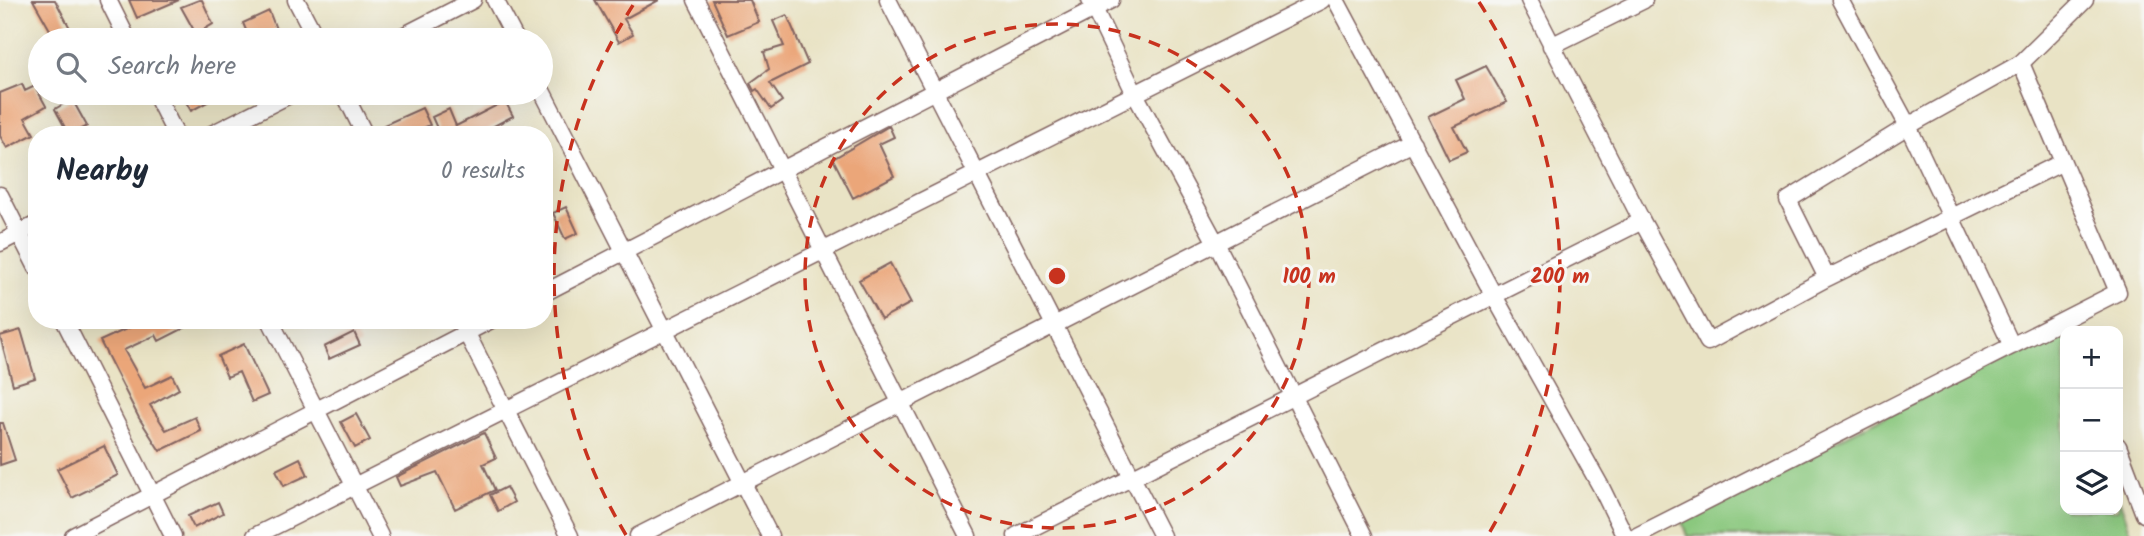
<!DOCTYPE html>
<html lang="en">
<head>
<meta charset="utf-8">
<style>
	body { margin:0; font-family:Kalam,sans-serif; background:#f2f2f3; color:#1f2937 }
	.controls { position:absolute; right:21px; bottom:21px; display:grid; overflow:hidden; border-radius:14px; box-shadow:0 7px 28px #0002 }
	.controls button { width:63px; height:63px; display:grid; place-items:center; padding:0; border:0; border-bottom:2px solid #e0e1e3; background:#fff; color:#1f2937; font:35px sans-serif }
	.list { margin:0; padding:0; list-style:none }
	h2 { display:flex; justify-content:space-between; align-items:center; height:91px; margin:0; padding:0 28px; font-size:30px }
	h2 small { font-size:23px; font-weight:400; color:#747a83 }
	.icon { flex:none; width:38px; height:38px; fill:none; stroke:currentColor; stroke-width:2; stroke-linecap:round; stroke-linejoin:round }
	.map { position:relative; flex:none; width:2144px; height:536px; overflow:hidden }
	.search { position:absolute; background:#fff; box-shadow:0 7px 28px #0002; left:28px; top:28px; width:525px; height:77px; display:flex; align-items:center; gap:18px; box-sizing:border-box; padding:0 24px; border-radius:38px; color:#747a83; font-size:26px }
	.panel { position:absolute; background:#fff; box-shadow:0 7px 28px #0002; left:28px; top:126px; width:525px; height:203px; border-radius:28px }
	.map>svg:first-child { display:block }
</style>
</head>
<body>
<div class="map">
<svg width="2144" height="536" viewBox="0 0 2144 536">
	<rect width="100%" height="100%" fill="#f6f6f2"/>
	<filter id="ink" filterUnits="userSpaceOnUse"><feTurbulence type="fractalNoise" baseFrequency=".0143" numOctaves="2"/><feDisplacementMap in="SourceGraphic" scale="14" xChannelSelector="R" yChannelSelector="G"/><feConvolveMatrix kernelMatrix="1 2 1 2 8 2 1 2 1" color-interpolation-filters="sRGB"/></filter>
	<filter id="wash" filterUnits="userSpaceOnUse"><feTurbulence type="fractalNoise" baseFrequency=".00686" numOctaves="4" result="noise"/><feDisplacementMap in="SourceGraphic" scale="28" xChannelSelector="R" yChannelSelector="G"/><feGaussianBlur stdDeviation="1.57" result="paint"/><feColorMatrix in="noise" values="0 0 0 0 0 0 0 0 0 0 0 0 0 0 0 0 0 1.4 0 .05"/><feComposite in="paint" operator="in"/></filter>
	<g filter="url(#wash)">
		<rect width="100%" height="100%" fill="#e9e3c5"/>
		<path fill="#8ac87e" stroke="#6a7454" stroke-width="2" d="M2061,327L2065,338V510H2118V495L2132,536H1687L1681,519Z"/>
		<g id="blocks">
			<path fill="#eba679" d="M33,0H55L70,28L54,37Z
				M129,0H179L137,18Z
				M199,0H202L213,24L196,34L181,7Z
				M595,0H659L624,19L633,34L619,42Z
				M712,0H750L759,22L728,35Z
				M269,11L276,29L250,40L243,23Z
				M787,15L808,64L770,83L782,101L771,109L757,89L754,91L750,83L769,69L764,52L784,46L773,21Z
				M1486,66L1507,102L1454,127L1467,152L1449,160L1428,117L1465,99L1456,80Z
				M22,84L25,91L35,86L46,106L25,118L34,134L7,148L0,136V93Z
				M181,93H224L191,111Z
				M72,99L87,126L69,135L55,109Z
				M505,101L513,116L477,135H440L432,117L449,109L456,126Z
				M422,108L430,125L408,135H388L384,125Z
				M889,126L894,137L879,144L894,176L853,198L833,159Z
				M566,207L578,233L565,239L553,213Z
				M890,263L911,303L881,319L859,280Z
				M146,320H200L159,341L156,335L124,350L145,388L172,375L179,389L150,405L166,430L195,417L201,431L160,451L139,418L100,341Z
				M21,330L35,378L13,385L0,336Z
				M354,332L360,345L329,359L324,347Z
				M244,344L268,395L252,402L239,372L227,377L218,356Z
				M356,414L370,440L355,448L341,422Z
				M0,423H3L15,460L0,465Z
				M484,433L496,458L483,464L495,490L455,509L437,472L400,486L396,477Z
				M104,446L118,475L72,498L57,469Z
				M300,458L308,475L284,486L276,470Z
				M506,487L514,502L498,511L490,495Z
				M218,502L223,513L194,528L188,516Z"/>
		</g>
	</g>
	<g filter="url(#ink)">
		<use href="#blocks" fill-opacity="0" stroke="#826461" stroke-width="2"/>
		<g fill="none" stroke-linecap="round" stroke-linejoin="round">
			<defs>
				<path id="minor" d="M108,0L128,40
					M296,0L317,40
					M495,0L516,40
					M696,0L968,536
					M888,0L1162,536
					M1090,0L1135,94L1216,243L1364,536
					M1336,0L1493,294L1601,487L1625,536
					M1529,0L1642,221L1708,342L1827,278L2063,162
					M1840,0L1908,126L2012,346
					M395,40L473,0
					M1551,46L1644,0
					M541,89L770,536
					M155,93L176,135
					M344,93L365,135
					M210,135L293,93
					M0,195L37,268
					M0,243L37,224
					M1827,278L1788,200L1908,126L2021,63L2085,0
					M544,293L1111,0
					M64,320L173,536
					M270,320L380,536
					M460,320L570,536
					M2118,446L2144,514
					M73,536L491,320
					M255,536L1322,0
					M638,536L1413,143
					M1016,536L1642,221
					M1637,536L2118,292L2021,63"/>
			</defs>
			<use href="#minor" stroke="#826461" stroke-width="19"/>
			<use href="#minor" stroke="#fff" stroke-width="16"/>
		</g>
	</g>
	<g fill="none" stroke="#c8321e" stroke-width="3.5" stroke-dasharray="12 9">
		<circle cx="1057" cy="276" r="252"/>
		<path d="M626 535A503 503 0 0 1 635 2M1479 2A503 503 0 0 1 1488 535"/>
	</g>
	<circle cx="1057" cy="276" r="10" fill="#c8321e" stroke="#f6f6f2" stroke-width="3.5"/>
	<g font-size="21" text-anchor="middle" font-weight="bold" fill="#c8321e" stroke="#f6f6f2" stroke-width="6" stroke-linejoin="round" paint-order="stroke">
		<text x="1309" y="283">100 m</text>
		<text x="1560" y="283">200 m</text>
	</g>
</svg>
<div class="controls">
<button>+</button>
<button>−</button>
<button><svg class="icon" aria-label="layers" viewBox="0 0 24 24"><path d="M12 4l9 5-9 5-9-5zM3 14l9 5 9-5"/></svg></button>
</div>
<div class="search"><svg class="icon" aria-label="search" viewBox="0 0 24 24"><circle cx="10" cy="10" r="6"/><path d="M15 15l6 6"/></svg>Search here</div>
<section class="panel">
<h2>Nearby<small>0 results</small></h2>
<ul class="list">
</ul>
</section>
</div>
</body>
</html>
